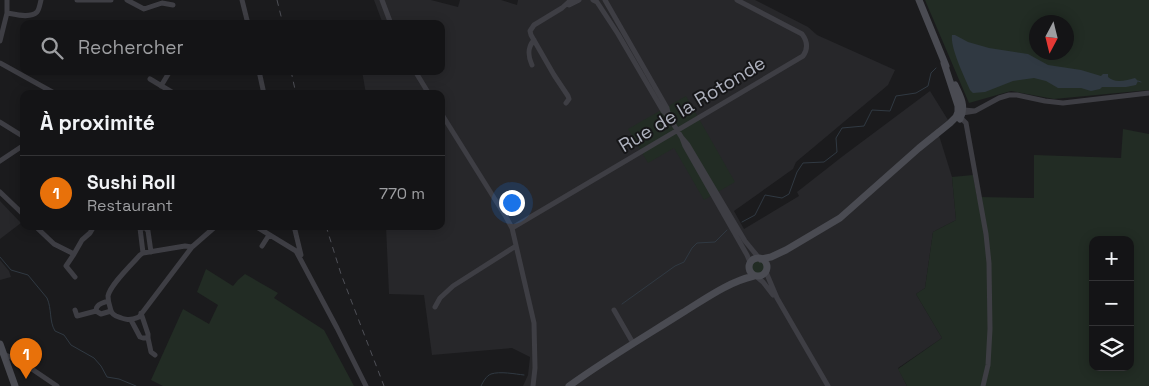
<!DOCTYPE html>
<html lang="fr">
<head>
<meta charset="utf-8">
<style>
	body { margin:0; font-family:"Space Grotesk",sans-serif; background:#1d1d1f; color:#f1f3f6 }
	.controls { position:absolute; right:15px; bottom:15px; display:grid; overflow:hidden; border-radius:10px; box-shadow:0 2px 12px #0003 }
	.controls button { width:45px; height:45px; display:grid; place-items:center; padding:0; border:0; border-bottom:1px solid #333335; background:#141416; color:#f1f3f6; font:25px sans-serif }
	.compass { position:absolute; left:1029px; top:15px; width:45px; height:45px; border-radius:50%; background:#141416; box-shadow:0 2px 12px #0003; rotate:187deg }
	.you { position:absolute; left:511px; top:202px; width:18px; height:18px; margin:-12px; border:4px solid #fff; border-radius:50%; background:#1a73e8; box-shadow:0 0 0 8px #1a73e833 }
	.badge { display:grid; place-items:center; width:32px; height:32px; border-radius:50%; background:#d93025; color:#fff; font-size:16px; font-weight:700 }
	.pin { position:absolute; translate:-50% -41px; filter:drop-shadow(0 1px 2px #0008) }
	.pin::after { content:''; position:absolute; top:26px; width:18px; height:15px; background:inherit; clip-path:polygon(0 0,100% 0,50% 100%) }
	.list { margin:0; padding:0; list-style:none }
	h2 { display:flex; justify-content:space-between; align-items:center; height:65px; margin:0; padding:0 20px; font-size:21px }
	h2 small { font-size:16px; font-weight:400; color:#9d9ea1 }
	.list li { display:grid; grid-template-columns:32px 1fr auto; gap:15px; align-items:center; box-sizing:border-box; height:75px; padding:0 20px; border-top:1px solid #333335 }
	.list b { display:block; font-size:19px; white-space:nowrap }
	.list p { margin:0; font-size:16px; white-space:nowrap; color:#9d9ea1 }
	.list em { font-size:16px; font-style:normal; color:#9d9ea1 }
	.icon { flex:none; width:28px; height:28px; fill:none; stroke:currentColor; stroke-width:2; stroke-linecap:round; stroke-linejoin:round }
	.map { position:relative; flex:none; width:1149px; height:386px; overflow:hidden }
	.search { position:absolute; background:#141416; box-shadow:0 2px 12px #0003; left:20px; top:20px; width:425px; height:55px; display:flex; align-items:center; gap:12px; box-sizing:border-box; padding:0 18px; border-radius:10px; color:#9d9ea1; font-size:19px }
	.panel { position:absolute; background:#141416; box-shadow:0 2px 12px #0003; left:20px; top:90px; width:425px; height:140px; border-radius:10px }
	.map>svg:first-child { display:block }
</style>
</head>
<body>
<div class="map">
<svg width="1149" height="386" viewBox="0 0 1149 386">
	<rect width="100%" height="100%" fill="#1b1b1d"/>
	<path fill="#27272a" d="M374,0H431L458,7L460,0H501L517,5L518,0H755L808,27L817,35L895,70L888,85L796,162L793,169L734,211L744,229L799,196L797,192L843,156L930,91L948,120L937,129L952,177L956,220L933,232L925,288L916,294L942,338L898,368L907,386H523L528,375L530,357L512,348L432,355L424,295L389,294L386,226H441V94H366L362,71H441V24H383Z
		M0,201L21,223L0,239Z
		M0,260L9,271L11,277L0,280Z"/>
	<path fill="#222c24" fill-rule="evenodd" d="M925,0H1149V90L1054,99L1011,91L969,103ZM1036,22H1066V52H1036Z
		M686,96L735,182L704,200L674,148L648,163L628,129Z
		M1123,129L1149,134V386H907L898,369L942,338L916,294L925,288L933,232L956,220L952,177L973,175L977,197L1034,198V155L1121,158ZM1093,240H1130V367H1093Z
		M751 267a7 7 0 1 1 14 0a7 7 0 1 1-14 0Z
		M206,269L233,286L238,280L245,274L278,293L274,298L324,330L354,386H163L151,380L183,309L209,324L218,305L197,292Z"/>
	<path fill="#303942" d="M952,35H955L968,42L989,48L1028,54L1048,65L1081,70L1101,76L1103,74H1108V77C1115,84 1127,80 1135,78L1138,81L1136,85L1126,87H1102L1100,89L1091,91L1081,88H1058L1046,81L1034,78L1013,81L985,92L973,93L970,90C965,78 950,48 952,35Z"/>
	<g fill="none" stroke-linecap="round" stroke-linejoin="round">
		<path stroke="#303942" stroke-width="1" d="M1138,81L1141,82
			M742,222L755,215L765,195L782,198L789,194L797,172L803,163L824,162L837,152L836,138L842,128L864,126L872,110L890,111L896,96L916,93L928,86L931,73L936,68
			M0,257L11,270L28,275L47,298C52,309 49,321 55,331L64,335L71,345L94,358L101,366L107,377L119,379L136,386
			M622,304L675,266L684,262L692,248L697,243L715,242L727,230
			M481,386C483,382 486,376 491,374C500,371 515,374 524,375"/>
		<path stroke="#3e3e44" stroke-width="5" d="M77,0H111
			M127,0L144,9L162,3L173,5
			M242,0L248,24
			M382,0L391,24
			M593,0L597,2L618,34L663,111L669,117L667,108L605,0
			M569,5L579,0
			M7,13C14,14 30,19 37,12C39,10 40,4 41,0
			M0,41L7,13V0
			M0,63L56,94
			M532,65C528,56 527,48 534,40
			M259,71L264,94
			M415,71L429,94
			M150,79L175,94
			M161,86L170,71
			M566,103L569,99L568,96L554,75L531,35L530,31L534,25L562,8L571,0
			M975,111L999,98L1009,95H1017L1045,101L1063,103L1149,93
			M441,113L506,217L512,228L534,323L535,368L533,386
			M962,113L975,111L964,110
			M669,117L682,138
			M961,118L966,123L986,234L989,263L990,329L988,365L983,386
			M0,122L24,137
			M0,161L24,145
			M0,192L24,215
			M35,226L54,244L74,254L82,240L90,233L94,226
			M255,226L296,251L337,328L366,386
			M294,226L301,255
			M512,228L803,56C808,49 808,42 802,34L737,0
			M262,246L269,235
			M192,247L185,246L143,253L140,255C132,264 110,285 108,296C108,299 109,304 110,307C111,312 112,314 116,316C126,320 129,321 139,317L192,247L216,226
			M143,253L140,228H146L148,231L151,252
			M74,254L66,266L75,277
			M750,262L747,255L685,146L682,138L688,145L745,241L759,258
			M766,272L777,298L828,386
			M757,277L763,282L773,295
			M108,301C103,303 96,304 96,311L101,314L111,311
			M435,307L440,298L453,286L516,246
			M75,310L77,316L96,311
			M614,310L633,343
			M131,320L140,337L143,338H148V334L141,313
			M148,338L151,352L155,355
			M3,354L20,361L57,386"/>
		<path stroke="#4a4b52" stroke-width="7" d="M919,0L946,66
			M955,85C961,97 966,107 960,119
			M749 267a9 9 0 1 1 18 0a9 9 0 1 1-18 0Z
			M761,259L771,257L786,250L840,218L919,148L950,123L956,117L958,112V106L944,63
			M0,344L15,386
			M569,386C605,360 644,337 682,313C705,299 728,282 754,276"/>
		<path stroke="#4f5057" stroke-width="1" stroke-dasharray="6 5" stroke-linecap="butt" d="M277,0L283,24
			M291,71L296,94
			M326,226L341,274L384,386"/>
	</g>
	<g text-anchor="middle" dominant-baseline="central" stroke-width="4" stroke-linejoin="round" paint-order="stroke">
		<g font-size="19" fill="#aeb1bd" stroke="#161618">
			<text transform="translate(692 104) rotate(-31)">Rue de la Rotonde</text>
		</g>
	</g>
</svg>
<div class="controls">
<button>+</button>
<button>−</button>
<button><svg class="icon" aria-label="layers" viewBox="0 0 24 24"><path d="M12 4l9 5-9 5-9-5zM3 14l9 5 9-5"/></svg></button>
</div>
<svg class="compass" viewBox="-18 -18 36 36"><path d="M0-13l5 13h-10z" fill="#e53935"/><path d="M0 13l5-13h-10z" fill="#9d9ea1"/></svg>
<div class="you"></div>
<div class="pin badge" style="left:26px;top:379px;background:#e8710a">1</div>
<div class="search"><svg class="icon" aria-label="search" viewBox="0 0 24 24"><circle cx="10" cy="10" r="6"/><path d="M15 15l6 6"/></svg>Rechercher</div>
<section class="panel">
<h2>À proximité<small></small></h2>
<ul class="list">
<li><span class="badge" style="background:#e8710a">1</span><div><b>Sushi Roll</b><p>Restaurant</p></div><em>770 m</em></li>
</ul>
</section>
</div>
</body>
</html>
